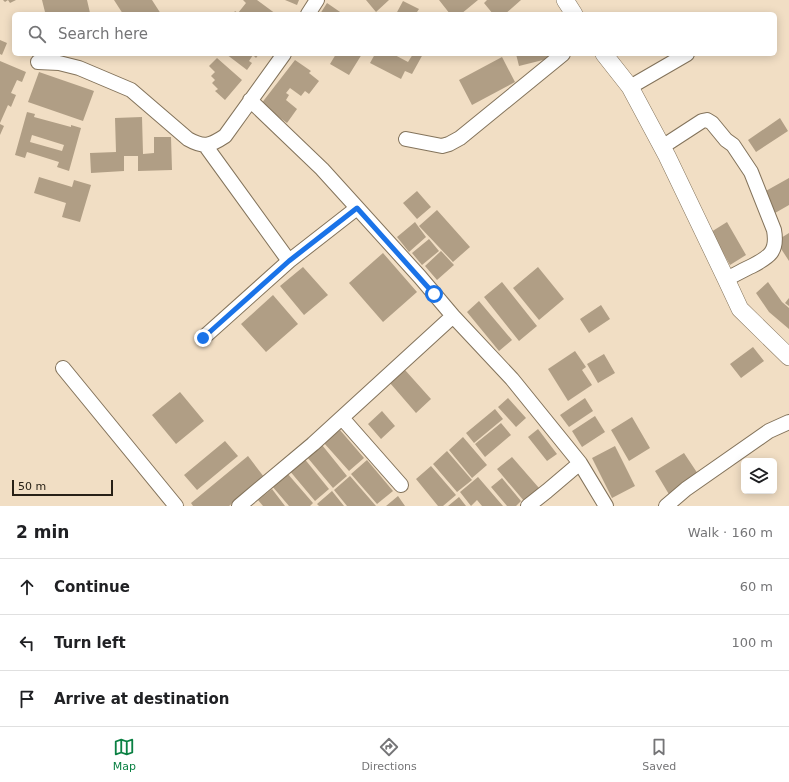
<!DOCTYPE html>
<html lang="en">
<head>
<meta charset="utf-8">
<style>
	body { margin:0; font-family:"DejaVu Sans",sans-serif; background:#f6f6f6; color:#202124 }
	.controls { position:absolute; right:12px; bottom:12px; display:grid; overflow:hidden; border-radius:6px; box-shadow:0 2px 10px #0003 }
	.controls button { width:36px; height:36px; display:grid; place-items:center; padding:0; border:0; border-bottom:1px solid #e0e0e0; background:#fff; color:#202124; font:20px sans-serif }
	.scale { position:absolute; left:12px; bottom:10px; width:101px; box-sizing:border-box; padding-left:4px; border:2px solid #272016; border-top:0; font-size:11px; line-height:14px; white-space:nowrap; color:#272016; -webkit-text-stroke:3px #f1dec4; paint-order:stroke }
	.stop { position:absolute; width:12px; height:12px; margin:-9px; border:3px solid #1a73e8; border-radius:50%; background:#fff }
	.stop.end { background:#1a73e8; border-color:#fff; box-shadow:0 1px 4px #0008 }
	.list { margin:0; padding:0; list-style:none }
	h2 { display:flex; justify-content:space-between; align-items:center; height:52px; margin:0; padding:0 16px; font-size:17px }
	h2 small { font-size:13px; font-weight:400; color:#757577 }
	.list li { display:grid; grid-template-columns:26px 1fr auto; gap:12px; align-items:center; box-sizing:border-box; height:56px; padding:0 16px; border-top:1px solid #e0e0e0 }
	.list b { display:block; font-size:15px; white-space:nowrap }
	.list em { font-size:13px; font-style:normal; color:#757577 }
	.icon { flex:none; width:22px; height:22px; fill:none; stroke:currentColor; stroke-width:2; stroke-linecap:round; stroke-linejoin:round }
	.map { position:relative; flex:none; width:789px; height:506px; overflow:hidden }
	.search { position:absolute; background:#fff; box-shadow:0 2px 10px #0003; left:12px; right:12px; top:12px; height:44px; display:flex; align-items:center; gap:10px; box-sizing:border-box; padding:0 14px; border-radius:6px; color:#757577; font-size:15px }
	.sheet { height:220px; background:#fff }
	nav { display:flex; justify-content:space-around; align-items:center; box-sizing:border-box; height:56px; border-top:1px solid #e0e0e0; background:#fff; font-size:11px; color:#757577 }
	nav a { display:grid; justify-items:center; gap:2px }
	nav .on { color:#0b8043 }
	.map>svg:first-child { display:block }
</style>
</head>
<body>
<div class="map">
<svg width="789" height="506" viewBox="0 0 789 506">
	<rect width="100%" height="100%" fill="#f1dec4"/>
	<path fill="#b09e85" fill-rule="evenodd" d="M3,0H16L10,3L8,0L5,2Z
		M42,0H87L90,13L39,14L45,12Z
		M114,0H152L161,14H123Z
		M243,0H257L276,14H233L235,11L238,13L246,3Z
		M285,0H299L297,5Z
		M366,0H389L376,12Z
		M439,0H478L461,14H450Z
		M487,0H521L505,14H493L484,3Z
		M403,1L419,9L417,12L422,14H396Z
		M327,3L343,14H320Z
		M0,40L7,43L2,55L0,54Z
		M226,54H259L256,58L253,55L249,61L252,63L247,70Z
		M336,54H362L349,75L330,64Z
		M375,54H393L408,62L413,54H423L412,74L405,71L401,79L370,63Z
		M516,54H550L551,58L519,66Z
		M502,57L515,82L472,105L459,80Z
		M217,58L242,80L225,100L215,91L218,89L212,83L215,80L211,76L215,72L209,66Z
		M295,60L311,71L309,73L319,81L309,94L305,91L301,96L290,88L286,93L289,95L286,100L297,109L287,123L261,104Z
		M0,61L26,72L22,82L17,80L11,93L16,95L11,107L8,105L0,123Z
		M39,72L94,91L83,121L28,102Z
		M27,112L35,114L34,117L71,127V125L81,128L69,171L57,167L59,162L27,152L25,158L15,155ZM32,135L64,145L62,151L30,142Z
		M142,117L143,154L154,153V137H171L172,170L138,171V156H124V171L91,173L90,153L116,152L115,118Z
		M780,118L788,131L756,152L748,140Z
		M0,124L4,126L0,135Z
		M39,177L72,187L74,180L91,185L80,222L62,217L66,203L34,193Z
		M789,178V205L775,213L764,192Z
		M417,191L431,207L417,219L403,203Z
		M437,210L470,247L453,262L419,226Z
		M415,222L426,237L409,252L397,237Z
		M727,222L746,255L730,265L711,232Z
		M789,233V261L776,241Z
		M429,239L439,251L422,265L412,253Z
		M441,251L454,265L437,280L425,266Z
		M383,253L417,292L383,322L349,283Z
		M303,267L328,295L304,315L280,286Z
		M538,267L564,299L539,320L513,288Z
		M502,282L537,326L519,341L484,297Z
		M768,282L782,302L789,308V329L769,312L756,293Z
		M273,295L298,324L266,352L241,324Z
		M789,298V306L785,303Z
		M479,301L512,340L499,351L467,312Z
		M601,305L610,319L589,333L580,319Z
		M753,347L764,361L741,378L730,364Z
		M575,351L586,367L582,370L592,385L568,401L548,369Z
		M604,354L615,373L598,383L587,364Z
		M405,370L431,399L416,413L390,383Z
		M180,392L204,421L176,444L152,415Z
		M508,398L526,418L516,427L498,407Z
		M585,398L593,411L569,427L560,415Z
		M495,409L503,419L474,443L466,433Z
		M382,411L395,426L381,439L368,424Z
		M595,416L605,432L582,447L572,431Z
		M632,417L650,448L629,461L611,430Z
		M501,423L511,435L485,457L475,444Z
		M538,429L557,454L547,461L528,437Z
		M340,430L364,458L349,471L324,443Z
		M463,437L487,465L472,478L449,450Z
		M225,441L238,456L197,490L184,475Z
		M322,445L347,476L333,488L307,457Z
		M615,446L635,486L612,498L592,458Z
		M447,451L472,480L457,492L433,464Z
		M684,453L700,477L670,496L655,471Z
		M248,456L264,477L229,506H193L191,503Z
		M303,457L329,489L315,501L289,470Z
		M512,457L539,488L524,501L497,469Z
		M367,460L393,491L377,504L351,474Z
		M431,466L456,495L443,506H438L416,479Z
		M287,473L313,503L310,506H289L272,486Z
		M350,476L376,506H347L334,490Z
		M478,477L503,506H482L477,500L471,506L460,492Z
		M502,478L521,501L516,506H507L491,487Z
		M272,489L285,506H263L258,500Z
		M332,491L344,506H319L317,504Z
		M398,496L405,506H386Z
		M459,497L466,506H448Z"/>
	<g fill="none" stroke-linecap="round" stroke-linejoin="round">
		<defs>
			<path id="minor" d="M308,14L317,0
				M38,62L59,63L79,68L131,90L188,139C204,148 210,146 225,136L284,54
				M630,87L687,54
				M250,100L322,169L420,277L453,316L512,379L580,463L606,506
				M406,139L442,146L449,144L460,138L563,54
				M205,145L289,261
				M662,147L702,121L707,120L712,123L726,140L733,145L751,172L774,230C778,252 769,257 752,266C743,270 735,275 726,279
				M203,338L289,261L357,208
				M63,368L176,506
				M342,418L401,485
				M239,506L313,444L453,316
				M528,506L547,491L580,463
				M666,506L686,489L769,431L789,422"/>
			<path id="tertiary" d="M565,0L574,14
				M604,54L630,87L667,156L726,279L740,309L789,357"/>
		</defs>
		<use href="#minor" stroke="#83735b" stroke-width="16"/>
		<use href="#tertiary" stroke="#83735b" stroke-width="18"/>
		<use href="#minor" stroke="#fff" stroke-width="14"/>
		<use href="#tertiary" stroke="#fff" stroke-width="17"/>
	</g>
	<g fill="none" stroke-linecap="round" stroke-linejoin="round">
		<path stroke="#1a73e8" stroke-width="5" d="M203,338L289,261L357,208L434,294"/>
	</g>
</svg>
<div class="controls">
<button><svg class="icon" aria-label="layers" viewBox="0 0 24 24"><path d="M12 4l9 5-9 5-9-5zM3 14l9 5 9-5"/></svg></button>
</div>
<div class="scale">50 m</div>
<div class="stop" style="left:434px;top:294px"></div>
<div class="stop end" style="left:203px;top:338px"></div>
<div class="search"><svg class="icon" aria-label="search" viewBox="0 0 24 24"><circle cx="10" cy="10" r="6"/><path d="M15 15l6 6"/></svg>Search here</div>
</div>
<section class="sheet">
<h2>2 min<small>Walk · 160 m</small></h2>
<ul class="list">
<li><svg class="icon" aria-label="ahead" viewBox="0 0 24 24"><path d="M12 20V5M6 11l6-6 6 6"/></svg><div><b>Continue</b></div><em>60 m</em></li>
<li><svg class="icon" aria-label="left" viewBox="0 0 24 24"><path d="M17 20v-9H6M10 6l-5 5 5 5"/></svg><div><b>Turn left</b></div><em>100 m</em></li>
<li><svg class="icon" aria-label="arrive" viewBox="0 0 24 24"><path d="M6 21V4h12l-3 4 3 4H6"/></svg><div><b>Arrive at destination</b></div></li>
</ul>
</section>
<nav>
<a class="on"><svg class="icon" aria-label="map" viewBox="0 0 24 24"><path d="M3 6l6-2 6 2 6-2v14l-6 2-6-2-6 2zM9 4v14M15 6v14"/></svg>Map</a>
<a><svg class="icon" aria-label="directions" viewBox="0 0 24 24"><path d="M12 3l9 9-9 9-9-9zM9 14v-3h6M13 9l2 2-2 2"/></svg>Directions</a>
<a><svg class="icon" aria-label="saved" viewBox="0 0 24 24"><path d="M7 4h10v16l-5-4-5 4z"/></svg>Saved</a>
</nav>
</body>
</html>
